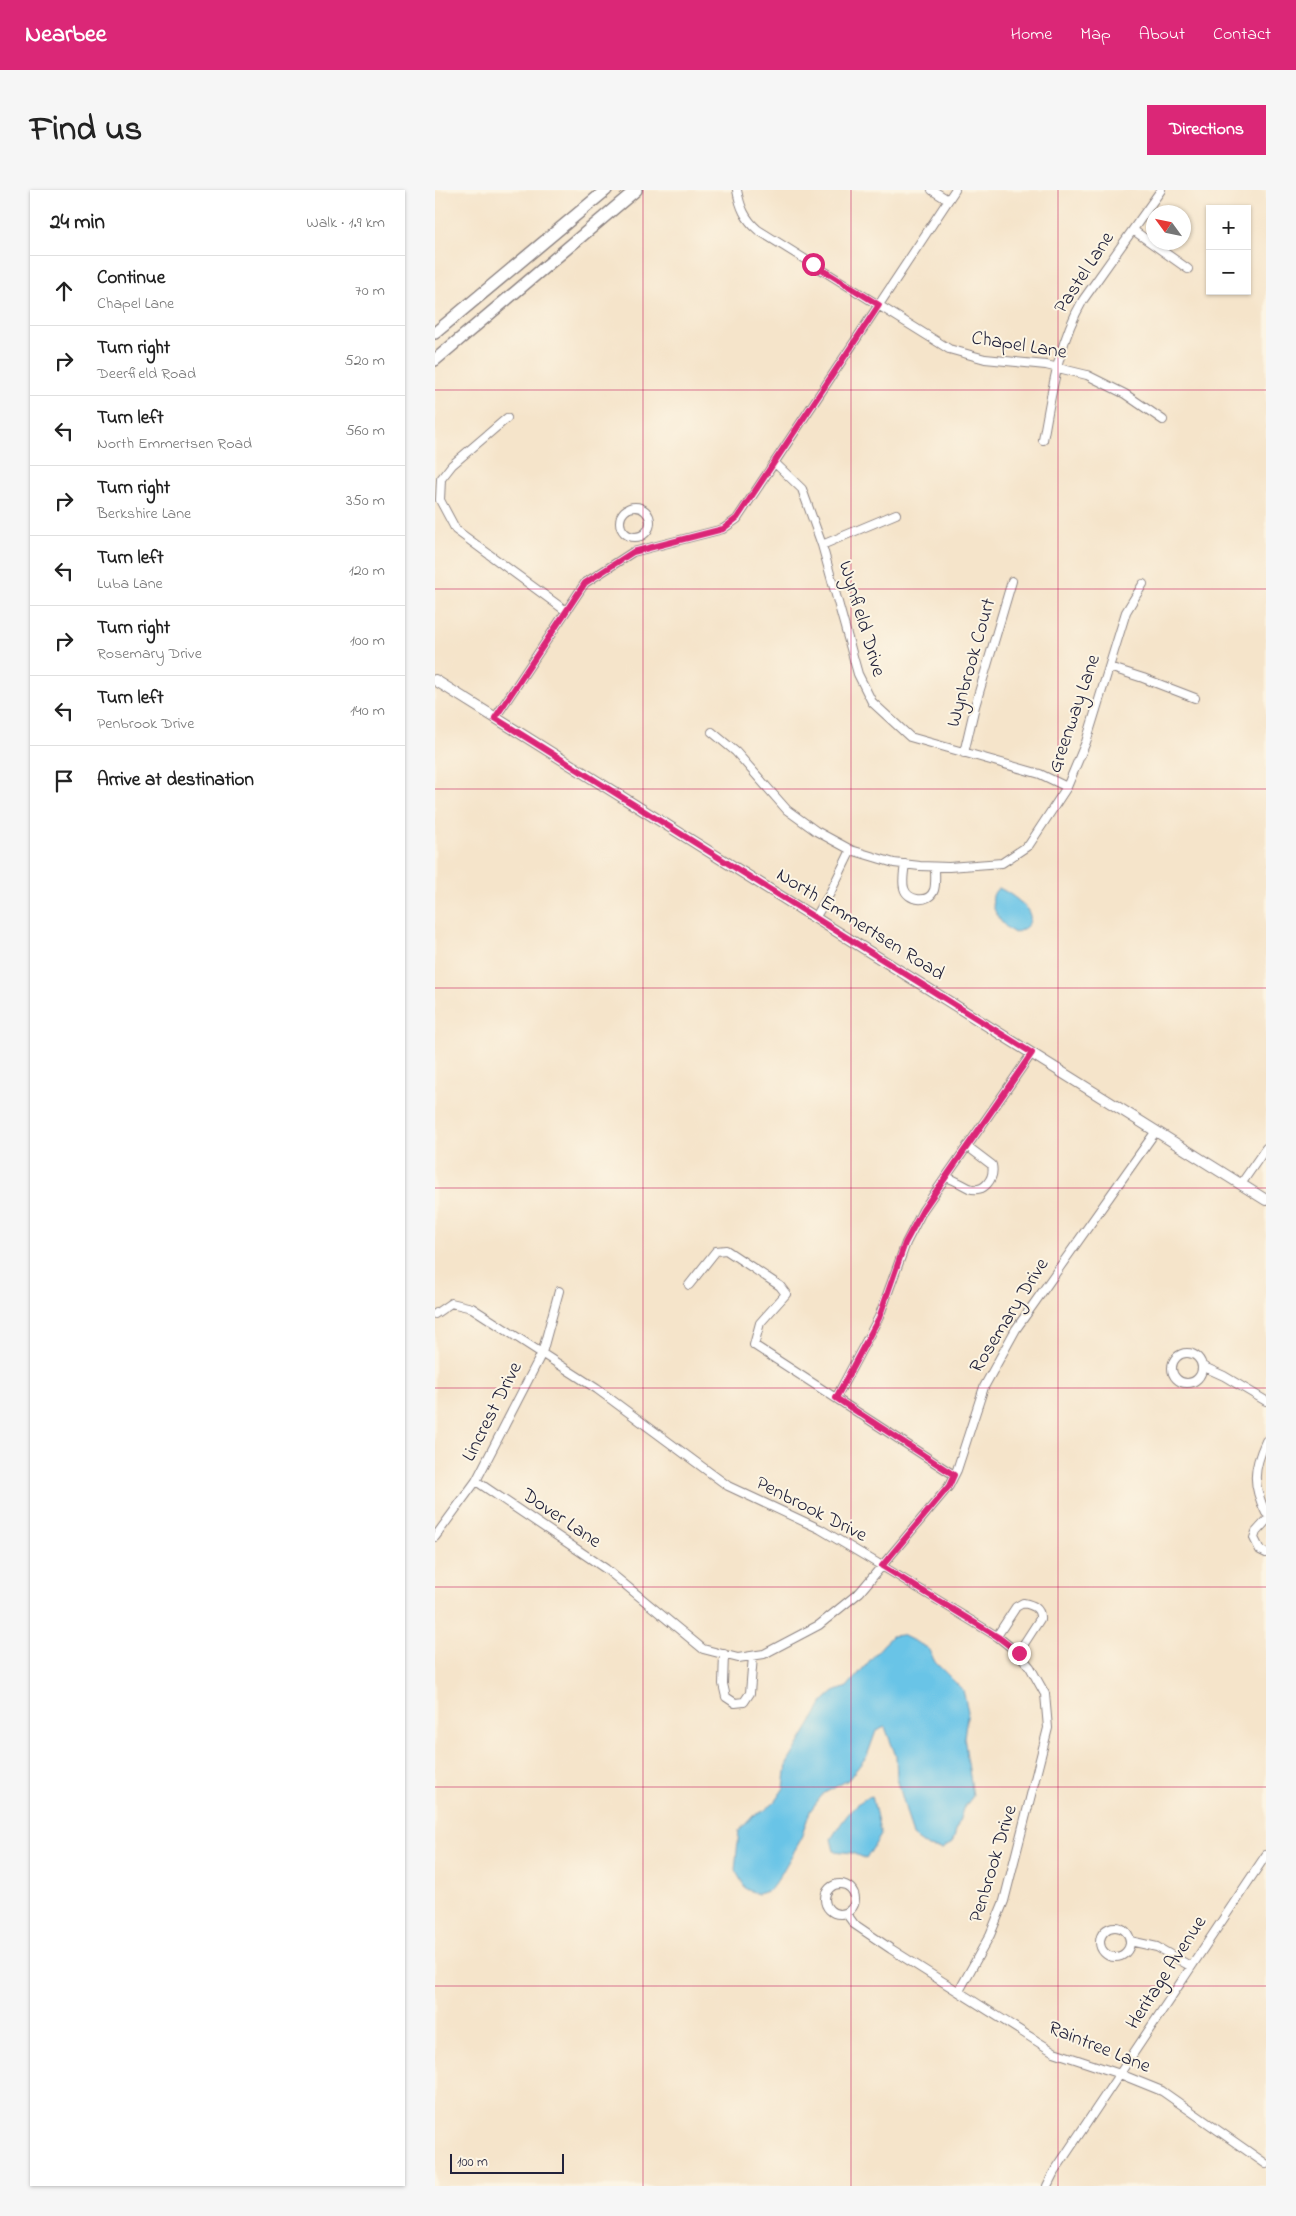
<!DOCTYPE html>
<html lang="en">
<head>
<meta charset="utf-8">
<style>
	body { margin:0; font-family:"Indie Flower",sans-serif; background:#f6f6f6; color:#222 }
	.controls { position:absolute; right:15px; top:15px; display:grid; overflow:hidden; border-radius:0px; box-shadow:0 1px 4px #0004 }
	.controls button { width:45px; height:45px; display:grid; place-items:center; padding:0; border:0; border-bottom:1px solid #e0e0e0; background:#fff; color:#222; font:25px sans-serif }
	.compass { position:absolute; left:711px; top:15px; width:45px; height:45px; border-radius:50%; background:#fff; box-shadow:0 1px 4px #0004; rotate:303deg }
	.scale { position:absolute; left:15px; bottom:12px; width:114px; box-sizing:border-box; padding-left:5px; border:2px solid #22223b; border-top:0; font-size:14px; line-height:18px; white-space:nowrap; color:#22223b; -webkit-text-stroke:4px #fcf5e5; paint-order:stroke }
	.stop { position:absolute; width:15px; height:15px; margin:-11px; border:4px solid #db2777; border-radius:50%; background:#fff }
	.stop.end { background:#db2777; border-color:#fff; box-shadow:0 1px 5px #0008 }
	.list { margin:0; padding:0; list-style:none }
	h2 { display:flex; justify-content:space-between; align-items:center; height:65px; margin:0; padding:0 20px; font-size:21px }
	h2 small { font-size:16px; font-weight:400; color:#767676 }
	.list li { display:grid; grid-template-columns:32px 1fr auto; gap:15px; align-items:center; box-sizing:border-box; height:70px; padding:0 20px; border-top:1px solid #e0e0e0 }
	.list b { display:block; font-size:19px; white-space:nowrap }
	.list p { margin:0; font-size:16px; white-space:nowrap; color:#767676 }
	.list em { font-size:16px; font-style:normal; color:#767676 }
	.icon { flex:none; width:28px; height:28px; fill:none; stroke:currentColor; stroke-width:2; stroke-linecap:round; stroke-linejoin:round }
	.map { position:relative; flex:none; width:831px; height:1996px; overflow:hidden; border-radius:0px }
	header { display:flex; align-items:center; gap:30px; box-sizing:border-box; height:70px; padding:0 25px; background:#db2777; color:#fff }
	header strong { font-size:24px }
	nav { display:flex; gap:28px; margin-inline-start:auto; font-size:18px }
	.intro { display:flex; align-items:center; justify-content:space-between; box-sizing:border-box; height:120px; padding:0 30px }
	h1 { margin:0; font-size:35px }
	.button { padding:12px 22px; border-radius:0px; background:#db2777; color:#fff; font-size:18px; font-weight:700 }
	main { display:flex; gap:30px; padding:0 30px }
	aside { flex:1; background:#fff; border-radius:0px; box-shadow:0 1px 4px #0004 }
	.map>svg:first-child { display:block }
</style>
</head>
<body>
<header>
<strong>Nearbee</strong>
<nav><a>Home</a><a>Map</a><a>About</a><a>Contact</a></nav>
</header>
<div class="intro"><h1>Find us</h1><a class="button">Directions</a></div>
<main>
<aside>
<h2>24 min<small>Walk · 1.9 km</small></h2>
<ul class="list">
<li><svg class="icon" aria-label="ahead" viewBox="0 0 24 24"><path d="M12 20V5M6 11l6-6 6 6"/></svg><div><b>Continue</b><p>Chapel Lane</p></div><em>70 m</em></li>
<li><svg class="icon" aria-label="right" viewBox="0 0 24 24"><path d="M7 20v-9h11M14 6l5 5-5 5"/></svg><div><b>Turn right</b><p>Deerfield Road</p></div><em>520 m</em></li>
<li><svg class="icon" aria-label="left" viewBox="0 0 24 24"><path d="M17 20v-9H6M10 6l-5 5 5 5"/></svg><div><b>Turn left</b><p>North Emmertsen Road</p></div><em>560 m</em></li>
<li><svg class="icon" aria-label="right" viewBox="0 0 24 24"><path d="M7 20v-9h11M14 6l5 5-5 5"/></svg><div><b>Turn right</b><p>Berkshire Lane</p></div><em>350 m</em></li>
<li><svg class="icon" aria-label="left" viewBox="0 0 24 24"><path d="M17 20v-9H6M10 6l-5 5 5 5"/></svg><div><b>Turn left</b><p>Luba Lane</p></div><em>120 m</em></li>
<li><svg class="icon" aria-label="right" viewBox="0 0 24 24"><path d="M7 20v-9h11M14 6l5 5-5 5"/></svg><div><b>Turn right</b><p>Rosemary Drive</p></div><em>100 m</em></li>
<li><svg class="icon" aria-label="left" viewBox="0 0 24 24"><path d="M17 20v-9H6M10 6l-5 5 5 5"/></svg><div><b>Turn left</b><p>Penbrook Drive</p></div><em>140 m</em></li>
<li><svg class="icon" aria-label="arrive" viewBox="0 0 24 24"><path d="M6 21V4h12l-3 4 3 4H6"/></svg><div><b>Arrive at destination</b></div></li>
</ul>
</aside>
<div class="map">
<svg width="831" height="1996" viewBox="0 0 831 1996">
	<rect width="100%" height="100%" fill="#fcf5e5"/>
	<filter id="ink" filterUnits="userSpaceOnUse"><feTurbulence type="fractalNoise" baseFrequency=".02" numOctaves="2"/><feDisplacementMap in="SourceGraphic" scale="10" xChannelSelector="R" yChannelSelector="G"/><feConvolveMatrix kernelMatrix="1 2 1 2 8 2 1 2 1" color-interpolation-filters="sRGB"/></filter>
	<filter id="wash" filterUnits="userSpaceOnUse"><feTurbulence type="fractalNoise" baseFrequency=".0096" numOctaves="4" result="noise"/><feDisplacementMap in="SourceGraphic" scale="20" xChannelSelector="R" yChannelSelector="G"/><feGaussianBlur stdDeviation="1.12" result="paint"/><feColorMatrix in="noise" values="0 0 0 0 0 0 0 0 0 0 0 0 0 0 0 0 0 1.4 0 .05"/><feComposite in="paint" operator="in"/></filter>
	<g filter="url(#wash)">
		<rect width="100%" height="100%" fill="#f5e4ca"/>
		<path fill="#69c4e7" stroke="#467391" d="M564,698C573,702 598,718 595,730C594,737 586,740 580,743C565,737 548,708 564,698Z
			M467,1445L493,1458L500,1472L528,1500L533,1521L529,1547L538,1606L528,1619L517,1653L507,1659L493,1657L478,1646L462,1588L461,1566L450,1537L441,1541L432,1566L413,1590L388,1604L375,1621L365,1651L342,1691L335,1700L323,1704L311,1699L300,1680L304,1641L319,1625L329,1621L340,1611L349,1598L352,1574L389,1511L399,1502L412,1497L456,1446Z
			M437,1606L446,1645L431,1669L417,1663L399,1661L396,1649C405,1635 420,1610 437,1606Z"/>
	</g>
	<g filter="url(#ink)">
		<g fill="none" stroke-linecap="round" stroke-linejoin="round">
			<defs>
				<path id="street" d="M302,0C305,17 310,29 323,40L514,159L550,169L611,175L652,185L690,204L728,230
					M497,0L513,10
					M698,40L753,79
					M72,228L17,275L6,289L5,310L21,340L131,421
					M608,250C617,202 623,153 648,110L726,0
					M340,273L367,299L387,355L423,484L437,512L475,547L605,584L632,597
					M185 332a15 15 0 1 1 30 0a15 15 0 1 1-30 0Z
					M387,355L461,324
					M674,477L708,488L760,508
					M60,528L150,393L198,362L288,339L302,329L520,0
					M277,542L301,562L352,620L381,641L416,660L459,673L485,676L514,677L567,673L594,655L632,597L651,552L691,422L708,394
					M529,563L540,516L577,391
					M470,674C469,681 467,691 469,698C472,711 494,714 499,700C501,694 500,684 500,677
					M380,728L394,705L416,660
					M511,987C520,990 526,994 534,998C549,1004 560,988 557,975L532,956
					M806,994L831,958
					M254,1095L281,1061L291,1060L345,1096L351,1104L325,1133L319,1155L519,1285
					M0,1124L16,1113L37,1118L162,1199L293,1296L385,1339L447,1376L563,1447L583,1463L595,1477L610,1504L613,1538L569,1711L555,1745L524,1801
					M737 1178a15 15 0 1 1 30 0a15 15 0 1 1-30 0Z
					M767,1176L789,1186L831,1211
					M401,1208L444,1127L471,1053L488,1020L597,863
					M831,1251C818,1279 817,1295 831,1323
					M41,1291L171,1379L268,1459L303,1468L329,1464L384,1435L425,1402L514,1296L522,1280L549,1197L581,1139L721,941
					M831,1331L821,1342L819,1348L825,1360L831,1363
					M0,1347L41,1291L107,1163L124,1101
					M562,1446L581,1417L588,1413C598,1415 606,1418 605,1429L583,1463
					M289,1464L288,1494L291,1507L300,1513L309,1512L315,1503L318,1466
					M390 1709a15 15 0 1 1 30 0a15 15 0 1 1-30 0Z
					M411,1723L419,1734L456,1759L619,1862L685,1884L727,1901L831,1974
					M665 1752a15 15 0 1 1 30 0a15 15 0 1 1-30 0Z
					M695,1751L722,1757L755,1776
					M612,1996L619,1982L831,1665"/>
				<path id="secondary" d="M0,490L831,1010"/>
				<path id="primary" d="M0,143L171,0
					M0,170L201,0"/>
			</defs>
			<use href="#street" stroke="#8c8382" stroke-width="10"/>
			<use href="#secondary" stroke="#8c8382" stroke-width="12"/>
			<use href="#primary" stroke="#8c8382" stroke-width="14"/>
			<use href="#street" stroke="#fff" stroke-width="8"/>
			<use href="#secondary" stroke="#fff" stroke-width="10"/>
			<use href="#primary" stroke="#fff" stroke-width="11"/>
		</g>
	</g>
	<g fill="none" stroke-linecap="round" stroke-linejoin="round" filter="url(#ink)">
		<path stroke="#db2777" stroke-width="6" d="M378,74L444,115L302,328L288,339L198,362L150,393L60,528L597,863L488,1020L470,1053L444,1128L401,1208L519,1285L514,1296L447,1376L563,1447L584,1463"/>
	</g>
	<path fill="none" stroke="#c2185b" stroke-width="1" stroke-opacity="0.55" d="M208,0V1996M416,0V1996M623,0V1996M0,200H831M0,399H831M0,599H831M0,798H831M0,998H831M0,1198H831M0,1397H831M0,1597H831M0,1796H831"/>
	<g text-anchor="middle" dominant-baseline="central" stroke-width="4" stroke-linejoin="round" paint-order="stroke">
		<g font-size="20" fill="#22223b" stroke="#fcf5e5">
			<text transform="translate(650 83) rotate(-57)">Pastel Lane</text>
			<text transform="translate(584 156) rotate(9)">Chapel Lane</text>
			<text transform="translate(426 429) rotate(73)">Wynfield Drive</text>
			<text transform="translate(537 473) rotate(-74)">Wynbrook Court</text>
			<text transform="translate(640 524) rotate(-71)">Greenway Lane</text>
			<text transform="translate(425 735) rotate(32)">North Emmertsen Road</text>
			<text transform="translate(575 1126) rotate(-58)">Rosemary Drive</text>
			<text transform="translate(58 1222) rotate(-63)">Lincrest Drive</text>
			<text transform="translate(376 1320) rotate(27)">Penbrook Drive</text>
			<text transform="translate(126 1329) rotate(34)">Dover Lane</text>
			<text transform="translate(559 1674) rotate(-73)">Penbrook Drive</text>
			<text transform="translate(732 1783) rotate(-57)">Heritage Avenue</text>
			<text transform="translate(664 1858) rotate(22)">Raintree Lane</text>
		</g>
	</g>
</svg>
<div class="controls">
<button>+</button>
<button>−</button>
</div>
<svg class="compass" viewBox="-18 -18 36 36"><path d="M0-13l5 13h-10z" fill="#e53935"/><path d="M0 13l5-13h-10z" fill="#767676"/></svg>
<div class="scale">100 m</div>
<div class="stop" style="left:378px;top:74px"></div>
<div class="stop end" style="left:584px;top:1463px"></div>
</div>
</main>
</body>
</html>
